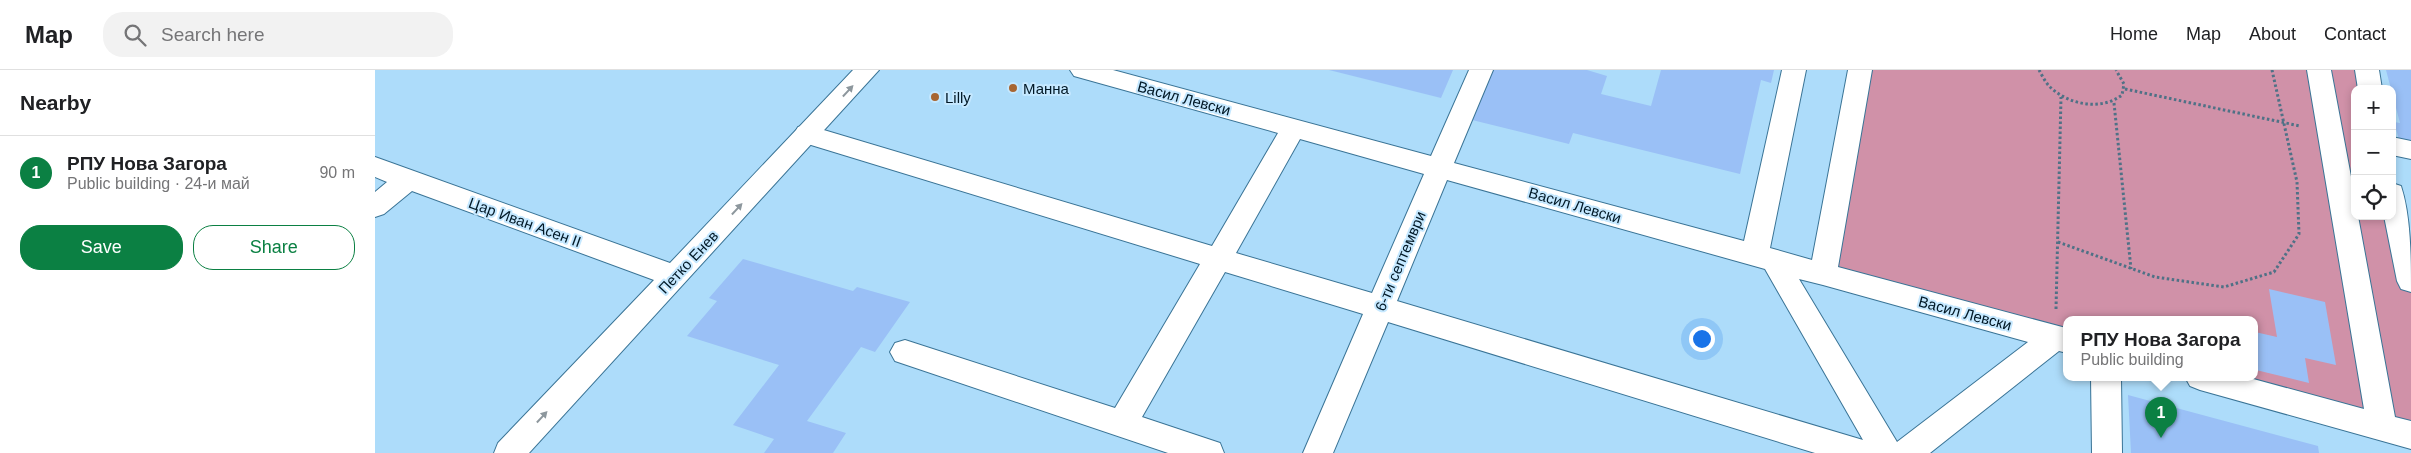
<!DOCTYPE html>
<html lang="en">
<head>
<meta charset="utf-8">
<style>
	body { margin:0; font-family:Helvetica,sans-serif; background:#f2f2f2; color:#202124 }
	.controls { position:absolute; right:15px; top:15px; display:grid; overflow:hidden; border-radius:10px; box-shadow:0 2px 8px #0003 }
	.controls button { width:45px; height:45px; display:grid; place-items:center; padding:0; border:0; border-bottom:1px solid #e0e0e0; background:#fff; color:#202124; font:25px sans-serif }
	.you { position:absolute; left:1326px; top:268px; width:18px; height:18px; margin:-12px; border:4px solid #fff; border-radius:50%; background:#1a73e8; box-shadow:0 0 0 8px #1a73e833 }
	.badge { display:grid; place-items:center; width:32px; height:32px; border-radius:50%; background:#0b8043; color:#fff; font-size:16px; font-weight:700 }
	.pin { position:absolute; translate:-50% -41px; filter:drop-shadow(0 1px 2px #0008) }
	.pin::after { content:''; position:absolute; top:26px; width:18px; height:15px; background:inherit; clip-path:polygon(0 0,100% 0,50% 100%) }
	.popup { position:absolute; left:1688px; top:246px; width:195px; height:65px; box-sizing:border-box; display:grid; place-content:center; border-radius:10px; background:#fff; filter:drop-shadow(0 1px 4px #0005); font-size:16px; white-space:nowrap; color:#757577 }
	.popup b { font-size:19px; color:#202124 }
	.popup::after { content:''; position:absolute; left:50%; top:100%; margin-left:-10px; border:10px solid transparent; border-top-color:#fff }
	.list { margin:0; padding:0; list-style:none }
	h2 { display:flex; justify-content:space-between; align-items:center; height:65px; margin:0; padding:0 20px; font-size:21px }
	h2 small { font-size:16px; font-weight:400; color:#757577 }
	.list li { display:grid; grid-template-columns:32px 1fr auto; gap:15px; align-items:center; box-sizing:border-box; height:75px; padding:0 20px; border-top:1px solid #e0e0e0 }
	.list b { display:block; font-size:19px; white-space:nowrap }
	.list p { margin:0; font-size:16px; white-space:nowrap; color:#757577 }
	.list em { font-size:16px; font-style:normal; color:#757577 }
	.actions { display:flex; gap:10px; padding:15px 20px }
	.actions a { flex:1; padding:11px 0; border:1px solid #0b8043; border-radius:20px; text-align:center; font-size:18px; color:#0b8043 }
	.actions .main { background:#0b8043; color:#fff }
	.icon { flex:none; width:28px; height:28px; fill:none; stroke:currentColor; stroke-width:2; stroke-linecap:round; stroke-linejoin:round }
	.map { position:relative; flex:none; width:2036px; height:383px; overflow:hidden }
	header { display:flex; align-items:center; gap:30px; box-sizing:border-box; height:70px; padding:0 25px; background:#fff; border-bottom:1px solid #e0e0e0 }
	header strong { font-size:24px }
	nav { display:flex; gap:28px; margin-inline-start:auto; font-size:18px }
	.search { width:350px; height:45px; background:#f2f2f2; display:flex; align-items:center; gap:12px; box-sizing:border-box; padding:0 18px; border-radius:20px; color:#757577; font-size:19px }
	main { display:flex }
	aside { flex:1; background:#fff }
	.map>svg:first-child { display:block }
</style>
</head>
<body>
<header>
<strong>Map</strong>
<div class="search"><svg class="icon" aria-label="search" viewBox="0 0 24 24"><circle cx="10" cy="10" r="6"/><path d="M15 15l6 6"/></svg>Search here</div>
<nav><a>Home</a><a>Map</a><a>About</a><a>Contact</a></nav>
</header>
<main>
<aside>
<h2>Nearby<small></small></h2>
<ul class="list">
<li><span class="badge">1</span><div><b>РПУ Нова Загора</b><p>Public building · 24-и май</p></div><em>90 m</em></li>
</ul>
<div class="actions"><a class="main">Save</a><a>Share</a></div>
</aside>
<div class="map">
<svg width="2036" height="383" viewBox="0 0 2036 383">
	<rect width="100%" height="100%" fill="#addcfa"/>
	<path fill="#d091a8" d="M1485,0H1992L1995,19H1980V146H2017V123L2036,211V365L1825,307H1880V249H1692V271L1448,204Z"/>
	<path fill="#9ac0f6" d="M954,0H1078L1066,28Z
		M1115,0H1212L1232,6L1226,24L1276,36L1286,0H1399L1396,13L1386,10L1365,104L1198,63L1194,74L1093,49Z
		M2011,0H2036V75L2025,73L2019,52L2025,53Z
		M368,189L478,221L482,217L535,232L500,282L486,277L432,351L471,363L458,383H389L399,369L358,355L404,295L312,266L342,231L334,228Z
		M1894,219L1950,232L1961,295L1930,288L1934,313L1881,300L1880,262L1902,267Z
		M1753,325L1943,376L1944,383H1756Z"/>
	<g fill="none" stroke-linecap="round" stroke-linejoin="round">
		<defs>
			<path id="pedestrian" d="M695,0H738L1056,86L1094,0H1118L1079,93L1369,171L1407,0H1431L1395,178L1437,190L1473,0H1497L1463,197L1691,258L1692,283L1684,281L1555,383H1440L1013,252L958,383H928L988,244L850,202L767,347L845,373L849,383H793L520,291L515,282L520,273L530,270L740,338L825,194L423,71L419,64L423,57L432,55L837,176L903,63L699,6ZM925,69L1049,104L997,223L861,183ZM1072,110L1390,199L1488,370L1022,231ZM1424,209L1448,215L1653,272L1522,372Z"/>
			<path id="minor" d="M478,0H504L154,383H119L123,373L279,210L37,121L9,144L0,147V122L12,112L0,107V87L295,193Z
				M1932,0H1956L1980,128V146H1983L2020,347L2036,351V379L1825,320L1815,316L1810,307H1871L1989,339Z
				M1980,0H2004L2007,19H1983Z
				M2017,67L2036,71V89L2017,85Z
				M2017,113L2026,116C2036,146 2036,189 2036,222L2026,219L2022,211L2009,146H2017Z
				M1716,307H1746L1747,383H1717Z"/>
		</defs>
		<use href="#pedestrian" stroke="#3a7496" stroke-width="2"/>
		<use href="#minor" stroke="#3a7496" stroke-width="2"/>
		<path stroke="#4f7186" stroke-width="3" stroke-dasharray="2.5 2.5" stroke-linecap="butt" d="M1664,0C1667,5 1670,12 1675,17C1694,35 1726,41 1747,25L1749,14L1741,0
			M1750,19L1925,56
			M1739,33L1756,199
			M1683,172L1780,207L1849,217L1899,202L1924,164L1922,112L1897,0
			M1681,239L1686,27"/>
		<use href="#pedestrian" fill="#fff" fill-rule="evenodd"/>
		<use href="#minor" fill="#fff" fill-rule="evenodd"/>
	</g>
	<defs><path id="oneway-solid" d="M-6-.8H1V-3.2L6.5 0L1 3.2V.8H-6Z" transform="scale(1.25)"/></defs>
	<g fill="#8d979d">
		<use href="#oneway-solid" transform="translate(473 21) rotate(-47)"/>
		<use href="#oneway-solid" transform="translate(362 139) rotate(-47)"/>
		<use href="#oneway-solid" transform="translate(167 347) rotate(-47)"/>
	</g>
	<g fill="#a76531" stroke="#c5e8ff" stroke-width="2">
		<circle cx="638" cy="18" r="5"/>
		<circle cx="560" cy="27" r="5"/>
	</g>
	<g text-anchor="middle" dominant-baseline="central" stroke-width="4" stroke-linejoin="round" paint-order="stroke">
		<g font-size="15" fill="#011826" stroke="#c5e8ff" text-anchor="start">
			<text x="648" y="18">Манна</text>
			<text x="570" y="27">Lilly</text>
		</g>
		<g font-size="15" fill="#011826" stroke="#c5e8ff">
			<text transform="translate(809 28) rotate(15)">Васил Левски</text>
			<text transform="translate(1200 135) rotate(16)">Васил Левски</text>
			<text transform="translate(150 152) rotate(20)">Цар Иван Асен II</text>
			<text transform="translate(1025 191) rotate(-67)">6-ти септември</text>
			<text transform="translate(313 192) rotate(-47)">Петко Енев</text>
			<text transform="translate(1590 243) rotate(15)">Васил Левски</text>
		</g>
	</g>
</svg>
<div class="controls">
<button>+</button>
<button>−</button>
<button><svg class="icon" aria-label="locate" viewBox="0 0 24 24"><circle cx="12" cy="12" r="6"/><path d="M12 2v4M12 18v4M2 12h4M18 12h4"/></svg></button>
</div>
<div class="you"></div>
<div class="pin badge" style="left:1786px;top:368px">1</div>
<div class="popup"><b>РПУ Нова Загора</b>Public building</div>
</div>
</main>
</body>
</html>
